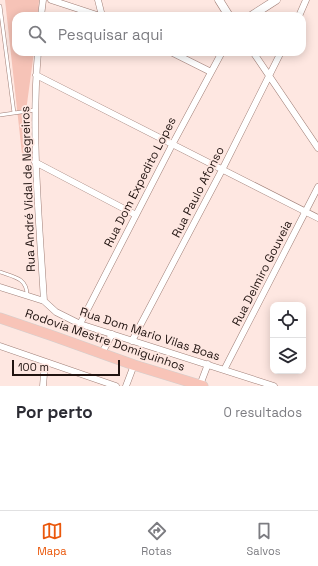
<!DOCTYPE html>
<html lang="pt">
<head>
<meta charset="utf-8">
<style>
	body { margin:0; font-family:"Space Grotesk",sans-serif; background:#f7f7f7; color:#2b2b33 }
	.controls { position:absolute; right:12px; bottom:12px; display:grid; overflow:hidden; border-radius:8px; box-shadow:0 2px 10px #0003 }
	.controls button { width:36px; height:36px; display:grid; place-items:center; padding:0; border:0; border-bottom:1px solid #e1e1e2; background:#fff; color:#2b2b33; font:20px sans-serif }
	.scale { position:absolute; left:12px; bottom:10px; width:108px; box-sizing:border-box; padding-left:4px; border:2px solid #201310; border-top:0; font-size:11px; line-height:14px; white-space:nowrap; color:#201310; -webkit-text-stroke:3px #fee7e1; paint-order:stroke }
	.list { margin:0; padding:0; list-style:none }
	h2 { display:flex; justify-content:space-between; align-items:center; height:52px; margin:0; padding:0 16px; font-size:17px }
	h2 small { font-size:13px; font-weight:400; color:#7c7c81 }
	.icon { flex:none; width:22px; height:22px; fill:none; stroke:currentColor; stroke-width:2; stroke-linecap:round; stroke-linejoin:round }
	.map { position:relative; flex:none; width:318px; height:386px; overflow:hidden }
	.search { position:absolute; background:#fff; box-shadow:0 2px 10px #0003; left:12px; right:12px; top:12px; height:44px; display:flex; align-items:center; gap:10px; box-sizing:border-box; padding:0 14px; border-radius:12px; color:#7c7c81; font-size:15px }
	.sheet { height:124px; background:#fff }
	nav { display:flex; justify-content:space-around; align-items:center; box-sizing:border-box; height:56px; border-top:1px solid #e1e1e2; background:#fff; font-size:11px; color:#7c7c81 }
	nav a { display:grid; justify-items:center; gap:2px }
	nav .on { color:#ea580c }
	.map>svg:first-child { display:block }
</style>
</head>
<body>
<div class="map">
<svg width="318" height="386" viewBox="0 0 318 386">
	<rect width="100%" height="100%" fill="#fee7e1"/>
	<path fill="#f6c3b7" d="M5,0H39L38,16H16V52H34L26,111L31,160L22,154Z"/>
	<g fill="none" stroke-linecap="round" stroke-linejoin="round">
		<defs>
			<path id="service" d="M0,6L14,113
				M0,115L35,110
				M0,272C14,277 27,278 27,295"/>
			<path id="minor" d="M51,0L100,16
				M98,0L102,16
				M41,16L43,0
				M299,16L306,0
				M38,52C31,135 39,218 44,301
				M171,52L211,72
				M253,52L318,148
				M36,75L318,218
				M35,162L136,215
				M0,287L44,301L56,312L80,324L274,386
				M80,324L172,145L222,52
				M132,341L222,170L281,52
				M0,346L116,386
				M102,353L112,334
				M224,370L318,187
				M200,385L208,364
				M43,386L45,362
				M126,386L134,365"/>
			<path id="tertiary" d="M219,0L229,16
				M251,16L276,0"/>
			<path id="primary" d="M0,318L53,336L134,365L203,386"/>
		</defs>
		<use href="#service" stroke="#9f7e76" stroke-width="4"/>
		<use href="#minor" stroke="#9f7e76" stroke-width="7"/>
		<use href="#tertiary" stroke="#9f7e76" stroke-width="9"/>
		<use href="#primary" stroke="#d2d0cf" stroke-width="11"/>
		<use href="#service" stroke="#fff" stroke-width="3"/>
		<use href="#minor" stroke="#fff" stroke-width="6"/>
		<use href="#tertiary" stroke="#fff" stroke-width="8"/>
		<use href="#primary" stroke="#f8c4b8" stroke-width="10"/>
	</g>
	<g text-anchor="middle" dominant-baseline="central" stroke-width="3.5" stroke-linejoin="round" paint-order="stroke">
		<g font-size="12" fill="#201310" stroke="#fee7e1">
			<text transform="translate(140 182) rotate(-63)">Rua Dom Expedito Lopes</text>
			<text transform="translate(28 189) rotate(-92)">Rua André Vidal de Negreiros</text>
			<text transform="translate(198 192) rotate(-63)">Rua Paulo Afonso</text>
			<text transform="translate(262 273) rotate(-63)">Rua Delmiro Gouveia</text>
			<text transform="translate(150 334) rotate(18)">Rua Dom Mario Vilas Boas</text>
			<text transform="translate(105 340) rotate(19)">Rodovia Mestre Domiguinhos</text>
		</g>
	</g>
</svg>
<div class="controls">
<button><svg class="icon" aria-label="locate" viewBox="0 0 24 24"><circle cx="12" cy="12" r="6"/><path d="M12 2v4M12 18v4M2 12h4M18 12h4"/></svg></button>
<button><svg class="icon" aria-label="layers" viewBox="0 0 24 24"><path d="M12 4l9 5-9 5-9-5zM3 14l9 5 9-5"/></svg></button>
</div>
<div class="scale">100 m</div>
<div class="search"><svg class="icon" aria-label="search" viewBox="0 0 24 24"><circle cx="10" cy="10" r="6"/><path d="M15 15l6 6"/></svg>Pesquisar aqui</div>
</div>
<section class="sheet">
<h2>Por perto<small>0 resultados</small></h2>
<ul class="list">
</ul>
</section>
<nav>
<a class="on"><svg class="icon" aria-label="map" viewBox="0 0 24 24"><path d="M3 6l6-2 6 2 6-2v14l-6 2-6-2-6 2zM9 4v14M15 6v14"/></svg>Mapa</a>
<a><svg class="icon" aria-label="directions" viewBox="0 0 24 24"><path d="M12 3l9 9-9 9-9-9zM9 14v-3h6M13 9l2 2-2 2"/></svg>Rotas</a>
<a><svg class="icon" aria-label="saved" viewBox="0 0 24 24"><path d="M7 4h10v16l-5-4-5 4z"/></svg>Salvos</a>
</nav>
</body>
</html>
